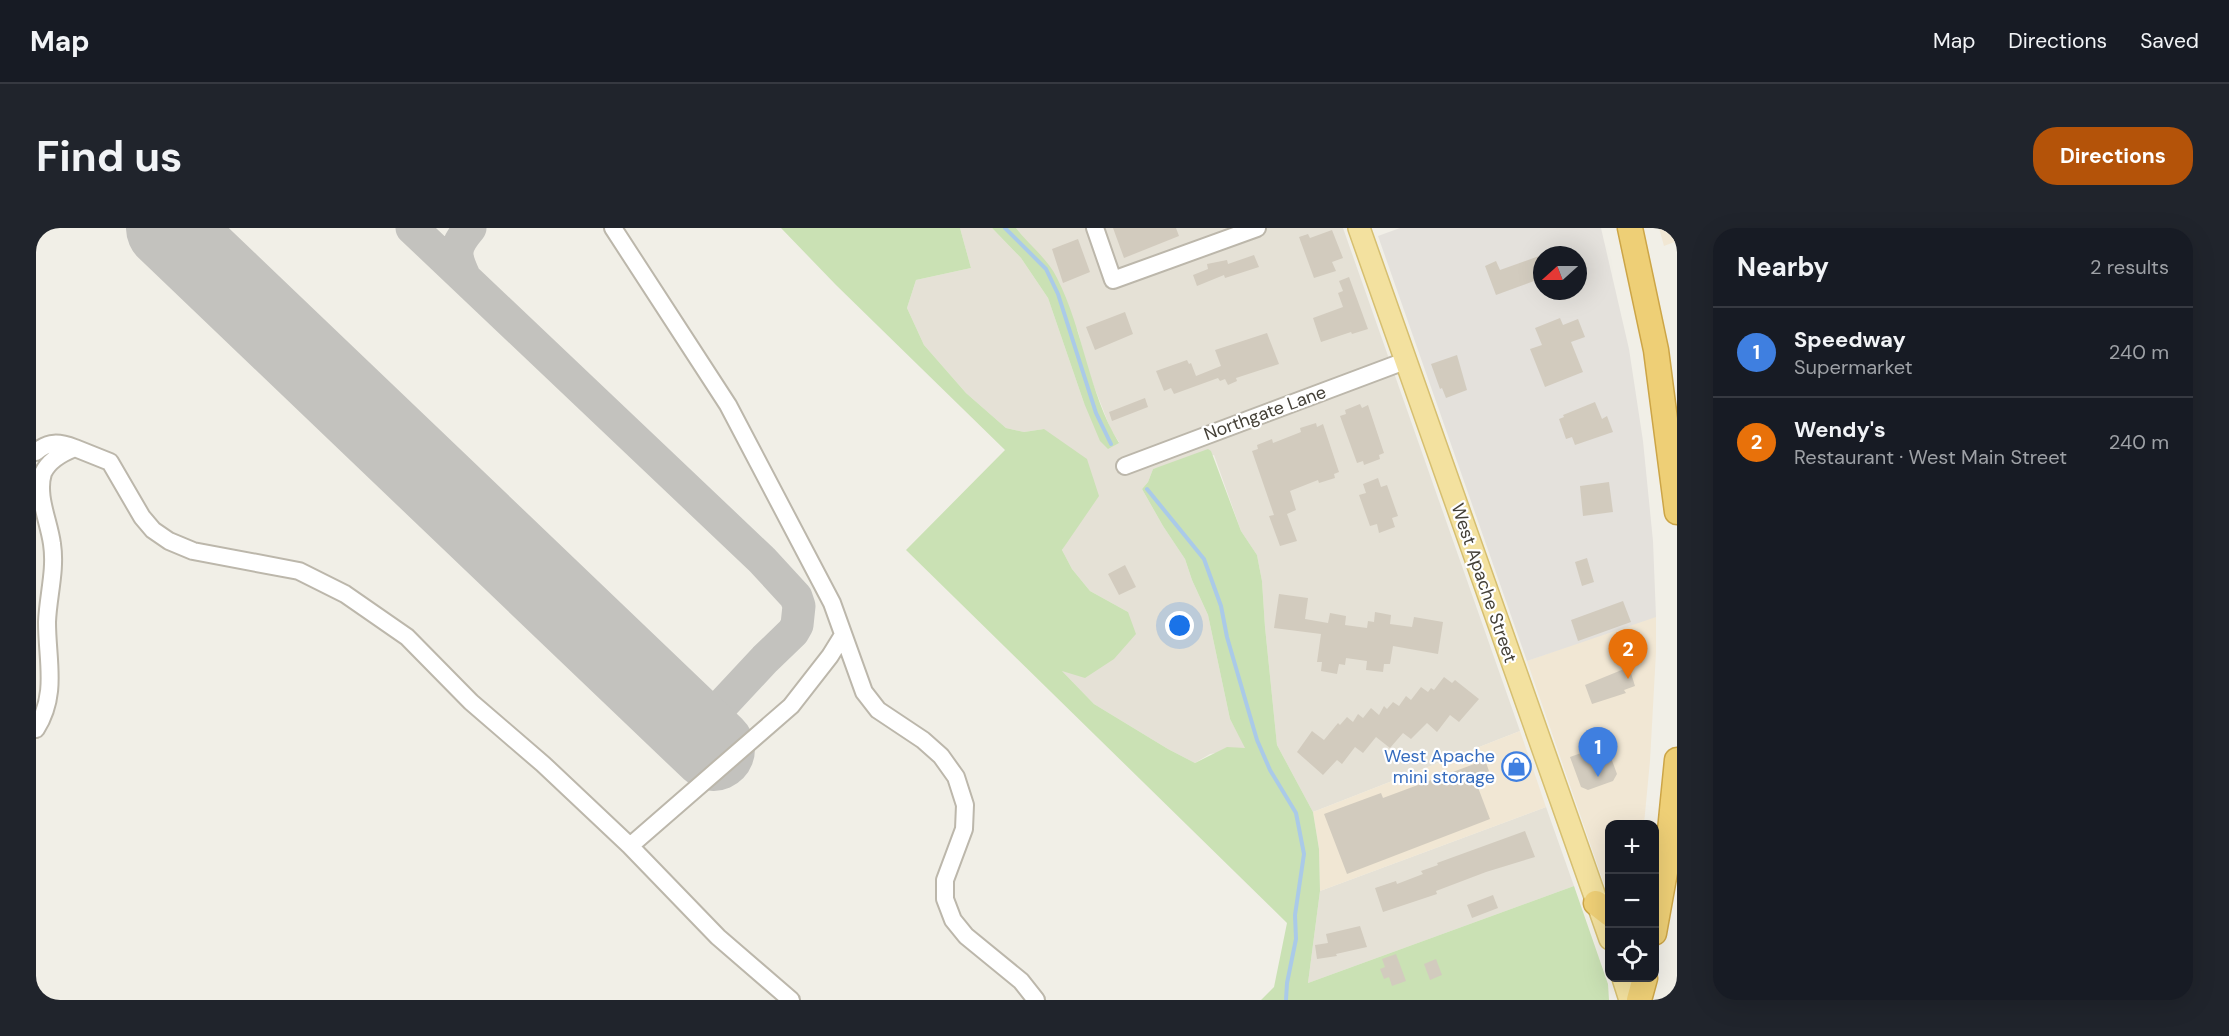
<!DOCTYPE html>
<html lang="en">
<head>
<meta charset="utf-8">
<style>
	body { margin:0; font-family:"DM Sans",sans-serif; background:#20242c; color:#f1f3f6 }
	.controls { position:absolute; right:18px; bottom:18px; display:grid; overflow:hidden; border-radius:12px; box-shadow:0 6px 24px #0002 }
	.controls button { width:54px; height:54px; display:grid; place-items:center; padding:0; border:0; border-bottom:2px solid #363941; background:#171b24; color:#f1f3f6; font:30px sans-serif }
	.compass { position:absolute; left:1497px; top:18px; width:54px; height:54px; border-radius:50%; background:#171b24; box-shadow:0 6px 24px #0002; rotate:249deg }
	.you { position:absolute; left:1144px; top:398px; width:21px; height:21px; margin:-15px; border:4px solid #fff; border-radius:50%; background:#1a73e8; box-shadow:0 0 0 9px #1a73e833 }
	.badge { display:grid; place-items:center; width:39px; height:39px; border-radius:50%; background:#b45309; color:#fff; font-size:20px; font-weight:700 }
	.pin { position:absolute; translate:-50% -50px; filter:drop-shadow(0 2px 3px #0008) }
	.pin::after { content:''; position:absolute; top:32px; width:21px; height:18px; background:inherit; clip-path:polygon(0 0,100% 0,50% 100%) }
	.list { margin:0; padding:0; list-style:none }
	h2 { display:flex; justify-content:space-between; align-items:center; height:78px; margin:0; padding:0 24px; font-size:26px }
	h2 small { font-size:20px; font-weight:400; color:#9ea1a6 }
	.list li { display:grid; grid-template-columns:39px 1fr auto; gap:18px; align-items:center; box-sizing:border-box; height:90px; padding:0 24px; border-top:2px solid #363941 }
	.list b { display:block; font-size:22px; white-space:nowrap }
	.list p { margin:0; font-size:20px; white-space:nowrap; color:#9ea1a6 }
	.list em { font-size:20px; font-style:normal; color:#9ea1a6 }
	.icon { flex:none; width:33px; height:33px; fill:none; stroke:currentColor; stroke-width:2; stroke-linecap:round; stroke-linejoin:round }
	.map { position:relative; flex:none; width:1641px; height:772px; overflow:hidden; border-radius:24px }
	header { display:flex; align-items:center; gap:36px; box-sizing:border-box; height:84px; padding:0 30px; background:#171b24; border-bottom:2px solid #363941 }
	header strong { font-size:28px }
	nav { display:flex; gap:33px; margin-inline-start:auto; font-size:21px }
	.intro { display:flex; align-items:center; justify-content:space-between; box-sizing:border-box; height:144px; padding:0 36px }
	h1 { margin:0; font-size:42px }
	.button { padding:15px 27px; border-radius:24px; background:#b45309; color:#fff; font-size:21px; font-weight:700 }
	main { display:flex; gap:36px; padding:0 36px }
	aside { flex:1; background:#171b24; border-radius:24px; box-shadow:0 6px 24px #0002 }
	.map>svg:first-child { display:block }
</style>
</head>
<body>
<header>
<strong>Map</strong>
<nav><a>Map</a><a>Directions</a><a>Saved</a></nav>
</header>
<div class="intro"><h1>Find us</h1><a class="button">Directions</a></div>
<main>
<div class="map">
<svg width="1641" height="772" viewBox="0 0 1641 772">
	<rect width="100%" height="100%" fill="#f1efe7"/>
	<path fill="#e5e1d6" d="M924,0H956L985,30L1012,70L1048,175L1079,216L1083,214L1075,202L1052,143L1042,103L992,15L980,0H1307L1484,503L1277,584L1241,517L1229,399L1226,353L1221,327L1205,303L1178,227L1117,241L1112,254L1106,261L1127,298L1149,331L1156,352L1172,387L1194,491L1210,520L1174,526L1159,535L1132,521L1058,476L1025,442L1092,384L1054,363L1036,341L1026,322L1033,310L1008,201L988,204L970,200L930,165L888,117L871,80L880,52L935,40Z
		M1510,579L1538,658L1272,755L1284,663Z"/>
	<path fill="#f1e7d4" d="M1623,0H1641V13L1628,18Z
		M1614,389H1620V424L1614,533L1608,596H1574L1573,670L1491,433Z
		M1484,503L1510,579L1284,663L1283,621L1277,584Z"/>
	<path fill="#e4e1dc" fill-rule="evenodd" d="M1364,0H1565L1593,121L1607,213L1617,313L1620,389L1491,433L1342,8ZM1506,27H1542V63H1506Z"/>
	<path fill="#cae1b4" d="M745,0H924L935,40L880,52L871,80L888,117L930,165L970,200L988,204L1008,201L1051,231L1063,268L1026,322L1036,341L1054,363L1092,384L1100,406L1078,431L1049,450L1026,443L1058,476L1132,521L1159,535L1191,519L1209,520L1194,491L1172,387L1156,352L1149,331L1127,298L1106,261L1112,254L1117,241L1172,221L1175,223L1205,303L1221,327L1226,353L1229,399L1241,517L1277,584L1283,621L1284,663L1272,755L1538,658L1572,756L1573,772H1225L1238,759L1251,695L870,322L969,222L800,57Z
		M956,0H980C993,17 1012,31 1021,50C1048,103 1052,164 1083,215L1072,221L1064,213L1048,175L1012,70L985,30Z"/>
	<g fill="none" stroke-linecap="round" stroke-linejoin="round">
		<path stroke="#aacae8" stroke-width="4" d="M969,0L1010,41L1022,66L1060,185L1075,216
			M1111,261L1168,331L1185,378L1191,409L1221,512L1234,542L1260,585L1268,626L1259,687L1260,711L1251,755L1250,772"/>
		<path stroke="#c3c2be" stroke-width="33" d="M376,0L726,332L760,369L763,378L761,397L757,404L729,431L660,505
			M429,50C418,27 417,20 434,0"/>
		<path stroke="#c3c2be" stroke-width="84" d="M132,0L677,521"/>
	</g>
	<path fill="#d2cbbe" d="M1077,0H1140L1143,8L1088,30Z
		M1296,2L1307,30L1296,34L1300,43L1278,50L1263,9L1272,6L1274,10Z
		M1042,11L1054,44L1027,55L1016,21Z
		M1218,27L1223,39L1189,50L1188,47L1161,58L1157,47L1172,41L1171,36L1191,32L1192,36Z
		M1506,27V50L1460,67L1449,38L1460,33L1464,42Z
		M1313,49L1332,101L1316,106L1315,104L1285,114L1277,90L1307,79L1302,65L1307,63L1303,53Z
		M1089,84L1097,106L1059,122L1050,99Z
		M1524,90L1527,97L1542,91L1549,109L1535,114L1547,144L1509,159L1494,121L1506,117L1499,100Z
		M1231,105L1243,136L1200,150L1201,153L1192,157L1189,151L1184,153L1182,150L1138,166L1135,160L1128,163L1120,143L1151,132L1153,136L1155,135L1160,148L1185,138L1179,122Z
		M1421,127L1431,162L1410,170L1406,160L1404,161L1395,136Z
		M1109,170L1112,179L1076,193L1073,184Z
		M1559,174L1566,191L1571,188L1577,204L1539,217L1536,209L1530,211L1523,191L1528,189L1527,187Z
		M1324,176L1326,180L1332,177L1348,225L1343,227L1344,231L1328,237L1327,233L1321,235L1304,188L1310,186L1309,182Z
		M1280,195L1281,199L1287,196L1303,244L1298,246L1299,250L1283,255L1282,252L1254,263L1260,282L1251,286L1261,313L1244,318L1233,288L1238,287L1216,223L1222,221L1221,217L1236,211L1237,215L1265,204L1264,200Z
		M1342,250L1345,259L1351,257L1362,288L1356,290L1359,299L1343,305L1341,296L1334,298L1323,267L1330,265L1327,256Z
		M1573,254L1577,284L1547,288L1544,258Z
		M1551,330L1558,354L1546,358L1539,334Z
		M1089,337L1100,359L1083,367L1072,346Z
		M1243,366L1272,370L1269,391L1292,395L1294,385L1310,388L1309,397L1331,400L1332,393L1338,394L1339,384L1355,387L1354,396L1376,399L1378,389L1407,394L1402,426L1357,418L1354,436H1348L1347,444L1330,442L1331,433L1310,430L1309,437L1303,436L1301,446L1285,443L1286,434H1281L1285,406L1238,400Z
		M1587,373L1595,394L1542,413L1535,392Z
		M1593,439L1599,458L1588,462L1590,465L1556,476L1549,457Z
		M1408,449L1416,455L1419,452L1443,471L1423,494L1414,487L1401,504L1391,495L1375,511L1367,505L1354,520L1340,509L1327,525L1319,519L1306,536L1301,532L1287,547L1261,524L1276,503L1288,512L1302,495L1304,497L1311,489L1317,494L1322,486L1327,490L1335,480L1343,487L1348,478L1351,481L1357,474L1363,478L1370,468L1375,472L1385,459L1392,464L1395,460L1398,462Z
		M1570,516L1581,546L1577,553L1552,562L1545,559L1534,529Z
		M1449,532L1453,543L1438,549L1454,591L1311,646L1288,586L1345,565L1347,570Z
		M1489,603L1499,629L1450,644L1400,663L1401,666L1347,684L1339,660L1360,653L1361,656L1387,646L1385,643L1402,637L1401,635Z
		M1457,667L1462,680L1436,690L1431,677Z
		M1324,698L1331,719L1300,726L1301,728L1281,731L1279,717L1292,715L1290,706Z
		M1360,726L1370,753L1356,758L1353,749L1348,751L1344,741L1349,739L1346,731Z
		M1400,731L1406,747L1394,752L1388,736Z"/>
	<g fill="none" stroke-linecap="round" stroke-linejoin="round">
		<defs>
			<path id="minor" d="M577,0L692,177L796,375L828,464L842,482L887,512L905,528L920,549L929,577L928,601L909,652V671L917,692L930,708L985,753L1000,772
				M1059,0L1077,52L1221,0
				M0,224C13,213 23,214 39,220
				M1089,238L1369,133
				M0,501C22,466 11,433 11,394C12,368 20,342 16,316C13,293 0,268 7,245C13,232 26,225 39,220L74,234L106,289L117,302L133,313L157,323L263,343L309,366L371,409L435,474L507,536L594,618L682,709L755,772
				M594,618L755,478L794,428L807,407"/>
			<path id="major" d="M1323,0L1574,711
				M1587,750L1594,772"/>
			<path id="highway" d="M1594,0L1620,122L1641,284
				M1560,675L1574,686
				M1618,705L1631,633L1641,532
				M1603,772L1609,750"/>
		</defs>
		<use href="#minor" stroke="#bcb7ab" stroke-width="20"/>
		<use href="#major" stroke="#d6bf70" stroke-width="24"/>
		<use href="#highway" stroke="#cca547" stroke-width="27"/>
		<use href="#minor" stroke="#fff" stroke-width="16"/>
		<use href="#major" stroke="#f3e19f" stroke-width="21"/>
		<use href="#highway" stroke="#eecf76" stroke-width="24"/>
	</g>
	<defs>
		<symbol id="shop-ring" viewBox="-11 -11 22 22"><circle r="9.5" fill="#fff" stroke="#3f7fe0" stroke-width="1.5"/><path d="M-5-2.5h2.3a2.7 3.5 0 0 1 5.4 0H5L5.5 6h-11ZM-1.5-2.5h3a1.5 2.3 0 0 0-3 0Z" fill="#3f7fe0"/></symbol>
	</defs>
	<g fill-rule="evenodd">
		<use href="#shop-ring" x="1464" y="522" width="33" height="33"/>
	</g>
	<g text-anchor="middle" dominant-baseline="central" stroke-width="4.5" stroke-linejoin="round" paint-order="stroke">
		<g font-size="18" fill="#444037" stroke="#fff">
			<text transform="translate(1229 185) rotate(-20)">Northgate Lane</text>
			<text transform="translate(1448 355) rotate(71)">West Apache Street</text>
		</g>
		<g font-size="18" fill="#366cbe" stroke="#fff" text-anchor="end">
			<text x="1459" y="528">West Apache<tspan x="1459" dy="21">mini storage</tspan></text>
		</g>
	</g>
</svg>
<div class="controls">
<button>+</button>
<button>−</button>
<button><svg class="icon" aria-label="locate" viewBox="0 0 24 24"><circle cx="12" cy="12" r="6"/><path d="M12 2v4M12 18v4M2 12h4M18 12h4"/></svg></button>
</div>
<svg class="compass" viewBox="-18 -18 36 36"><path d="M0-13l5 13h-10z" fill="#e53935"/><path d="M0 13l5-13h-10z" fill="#9ea1a6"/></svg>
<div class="you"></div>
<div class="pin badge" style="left:1562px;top:549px;background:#3f7fe0">1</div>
<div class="pin badge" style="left:1592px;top:451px;background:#e8710a">2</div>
</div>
<aside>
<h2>Nearby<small>2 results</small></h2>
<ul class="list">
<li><span class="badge" style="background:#3f7fe0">1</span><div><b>Speedway</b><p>Supermarket</p></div><em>240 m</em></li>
<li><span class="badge" style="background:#e8710a">2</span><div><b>Wendy's</b><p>Restaurant · West Main Street</p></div><em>240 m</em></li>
</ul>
</aside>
</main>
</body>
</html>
